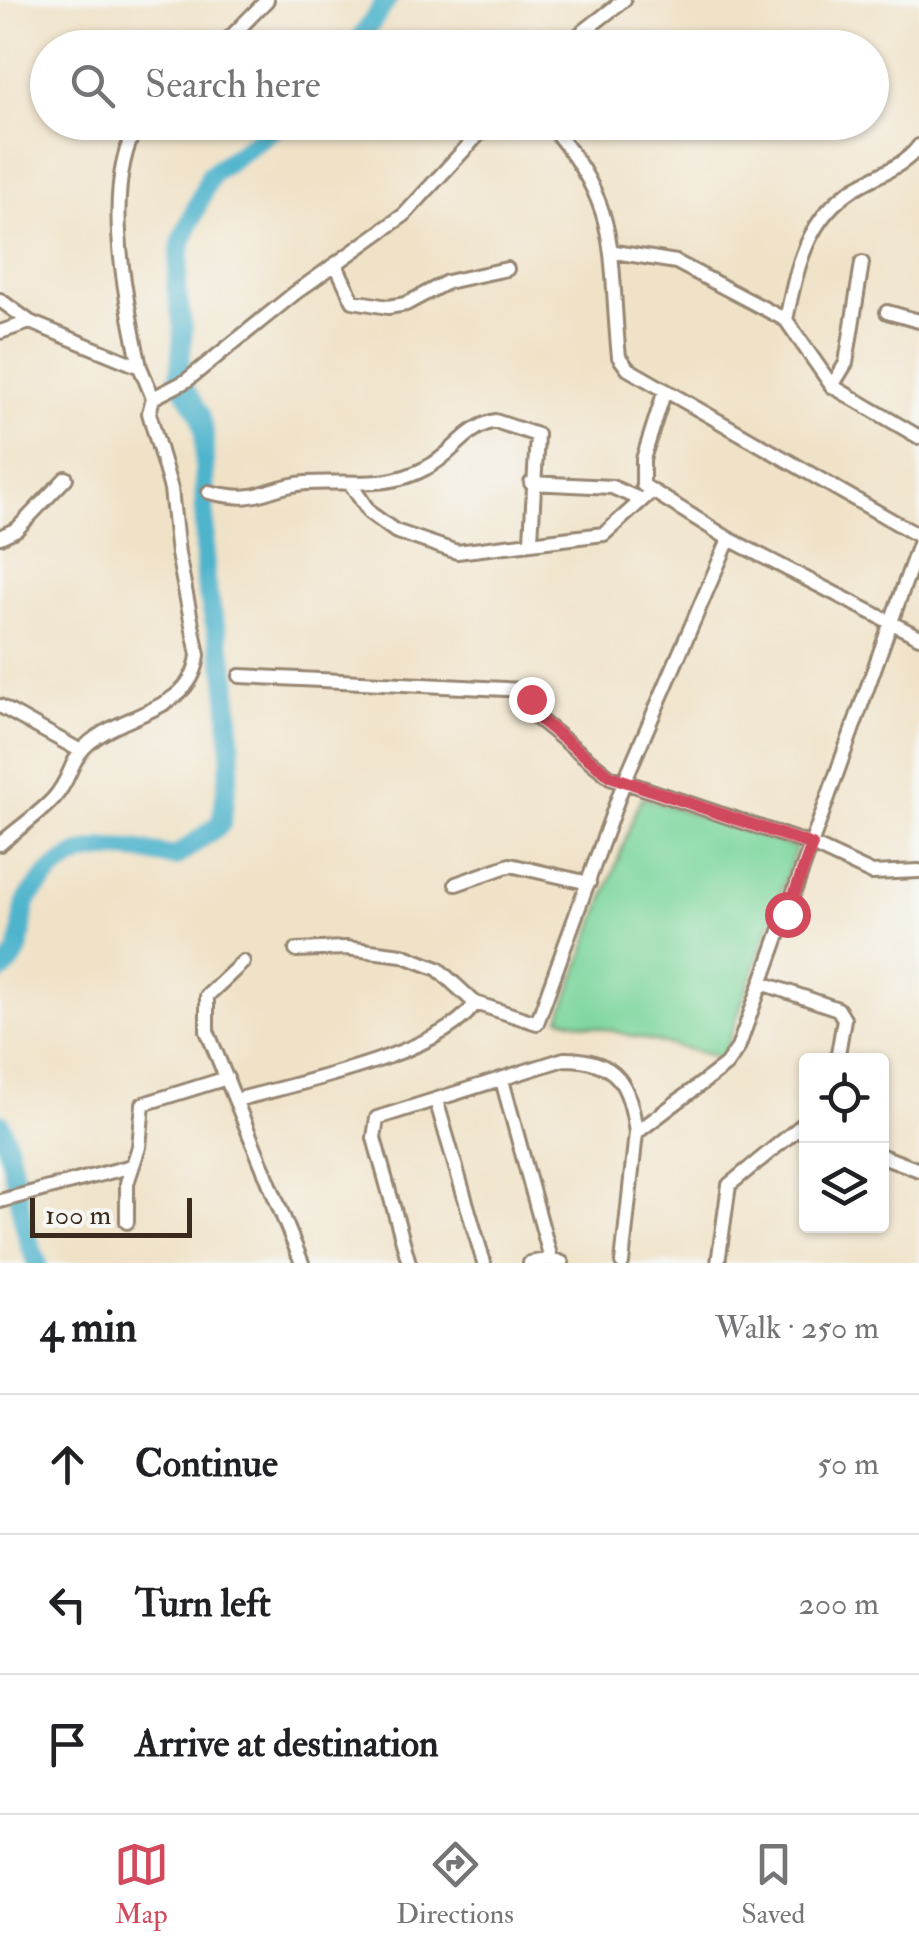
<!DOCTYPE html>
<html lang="en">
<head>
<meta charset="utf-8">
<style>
	body { margin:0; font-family:"IM FELL Double Pica",serif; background:#f2f2f2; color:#202124 }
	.controls { position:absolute; right:30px; bottom:30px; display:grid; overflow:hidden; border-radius:10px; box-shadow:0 2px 8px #0004 }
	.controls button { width:90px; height:90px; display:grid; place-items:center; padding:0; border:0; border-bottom:2px solid #e0e0e0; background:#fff; color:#202124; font:50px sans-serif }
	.scale { position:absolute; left:30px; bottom:25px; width:162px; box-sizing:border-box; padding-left:10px; border:5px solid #3b2a1e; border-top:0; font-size:28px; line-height:35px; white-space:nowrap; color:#3b2a1e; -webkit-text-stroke:8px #f6f6f2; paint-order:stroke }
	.stop { position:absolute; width:30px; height:30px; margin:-22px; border:8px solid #d1495b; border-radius:50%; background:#fff }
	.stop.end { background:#d1495b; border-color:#fff; box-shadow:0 2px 10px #0008 }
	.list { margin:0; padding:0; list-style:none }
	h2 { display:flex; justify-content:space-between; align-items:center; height:130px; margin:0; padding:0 40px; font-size:42px }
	h2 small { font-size:32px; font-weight:400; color:#757577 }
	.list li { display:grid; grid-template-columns:65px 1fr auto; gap:30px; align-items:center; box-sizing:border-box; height:140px; padding:0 40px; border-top:2px solid #e0e0e0 }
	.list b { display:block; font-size:38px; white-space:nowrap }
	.list em { font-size:32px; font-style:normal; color:#757577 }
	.icon { flex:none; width:55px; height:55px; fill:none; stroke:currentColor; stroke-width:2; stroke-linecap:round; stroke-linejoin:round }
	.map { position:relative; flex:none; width:919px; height:1263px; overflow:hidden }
	.search { position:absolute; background:#fff; box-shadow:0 2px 8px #0004; left:30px; right:30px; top:30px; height:110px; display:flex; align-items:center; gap:25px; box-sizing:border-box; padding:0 35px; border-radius:55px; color:#757577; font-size:38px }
	.sheet { height:550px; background:#fff }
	nav { display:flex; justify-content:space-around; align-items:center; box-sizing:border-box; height:140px; border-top:2px solid #e0e0e0; background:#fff; font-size:28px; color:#757577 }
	nav a { display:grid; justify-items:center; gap:5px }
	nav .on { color:#d1495b }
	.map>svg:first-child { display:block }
</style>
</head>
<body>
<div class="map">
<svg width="919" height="1263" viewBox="0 0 919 1263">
	<rect width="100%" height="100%" fill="#f6f6f2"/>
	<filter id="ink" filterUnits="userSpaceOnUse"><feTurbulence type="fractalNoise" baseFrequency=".01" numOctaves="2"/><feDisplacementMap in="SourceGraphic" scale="20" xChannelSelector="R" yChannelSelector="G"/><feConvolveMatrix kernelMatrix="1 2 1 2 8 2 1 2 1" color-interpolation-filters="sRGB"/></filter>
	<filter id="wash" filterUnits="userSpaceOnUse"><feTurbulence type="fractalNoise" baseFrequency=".0048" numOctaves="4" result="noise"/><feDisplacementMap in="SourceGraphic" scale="40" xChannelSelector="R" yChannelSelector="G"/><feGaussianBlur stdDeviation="2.25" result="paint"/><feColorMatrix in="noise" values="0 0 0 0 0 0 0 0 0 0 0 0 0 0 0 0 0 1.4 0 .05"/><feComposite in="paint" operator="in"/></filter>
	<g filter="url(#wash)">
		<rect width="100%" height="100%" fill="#f0e2c7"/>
		<path fill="#7cd69c" stroke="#5c805d" stroke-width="2.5" d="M641,797L796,848L723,1058L560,1018Z"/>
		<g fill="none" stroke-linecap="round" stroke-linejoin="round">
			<path stroke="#4eb4cc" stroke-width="20" d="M354,48L387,0
				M0,972C28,951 18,931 26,903C29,894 40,885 46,878C81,838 127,848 175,857L221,824L231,756L227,676L205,581L204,431L200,414L179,380L183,328L176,287L181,243L211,174L283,122
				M0,1123C18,1168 17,1218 37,1263"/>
		</g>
	</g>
	<g filter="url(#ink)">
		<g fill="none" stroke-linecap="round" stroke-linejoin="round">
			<defs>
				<path id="minor" d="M220,48L267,0
					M562,48L624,0
					M139,122C100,186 126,298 140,367
					M547,122C624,209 608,254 619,357L628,369L919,536
					M919,146C904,167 876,175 855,188C806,218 797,268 786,320L832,386L919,437
					M615,252L676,262L786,320
					M336,265L353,301L388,307L406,304L447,282L507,269
					M0,300L30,322L140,367L153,398
					M887,312L919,321
					M0,332L30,322
					M832,386L846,363L862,263
					M665,390L643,459V485L729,539L919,637
					M531,483L612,487L639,499
					M352,486L370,513L395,531L457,552L604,534L651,492
					M209,492C263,505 261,487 306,483C349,480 386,490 426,468C453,455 464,428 495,421L537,435L531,540
					M0,537L17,529L66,478
					M240,676L524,690L531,713L610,777L812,845L872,873L919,871
					M0,706L79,750
					M0,844C17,829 38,815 53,799C76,774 66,755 103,733C139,711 193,705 198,655L178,554L171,489L149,413L153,398L186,381L295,293L404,215L490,122
					M456,884L510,865L589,883
					M296,950L346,948L402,955L438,969L475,1003L537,1023L624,782L729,539
					M243,962L207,996V1031L302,1263
					M762,983L838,1009L844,1019L837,1060
					M502,1080L551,1259
					M236,1100C294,1084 445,1053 475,1003
					M436,1100L484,1263
					M882,1156L919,1170
					M0,1201L132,1166
					M127,1222V1183L139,1147L143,1104L227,1078
					M409,1263L374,1138L377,1118L564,1059C618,1059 630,1085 636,1133
					M530,1263L551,1259L562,1263
					M622,1263L636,1133L726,1065L738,1048L919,544
					M718,1263L729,1185L806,1122"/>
			</defs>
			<use href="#minor" stroke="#968672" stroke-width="18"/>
			<use href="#minor" stroke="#fff" stroke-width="12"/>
		</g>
	</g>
	<g fill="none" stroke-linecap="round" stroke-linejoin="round" filter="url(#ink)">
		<path stroke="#d1495b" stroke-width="12" d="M531,699L532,713L610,776L812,845L787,914"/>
	</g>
</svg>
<div class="controls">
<button><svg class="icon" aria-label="locate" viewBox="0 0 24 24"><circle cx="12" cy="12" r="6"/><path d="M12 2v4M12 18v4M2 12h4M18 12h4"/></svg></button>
<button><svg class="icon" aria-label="layers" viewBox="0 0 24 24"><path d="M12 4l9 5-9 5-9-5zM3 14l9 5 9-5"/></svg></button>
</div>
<div class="scale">100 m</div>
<div class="stop" style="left:787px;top:914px"></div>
<div class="stop end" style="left:531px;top:699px"></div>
<div class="search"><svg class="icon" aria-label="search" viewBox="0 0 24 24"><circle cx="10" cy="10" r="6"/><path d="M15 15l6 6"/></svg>Search here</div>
</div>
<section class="sheet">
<h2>4 min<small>Walk · 250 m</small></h2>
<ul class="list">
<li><svg class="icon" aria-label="ahead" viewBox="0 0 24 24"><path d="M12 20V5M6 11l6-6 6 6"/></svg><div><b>Continue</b></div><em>50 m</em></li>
<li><svg class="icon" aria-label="left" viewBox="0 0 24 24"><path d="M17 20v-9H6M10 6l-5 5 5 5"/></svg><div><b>Turn left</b></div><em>200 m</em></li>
<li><svg class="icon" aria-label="arrive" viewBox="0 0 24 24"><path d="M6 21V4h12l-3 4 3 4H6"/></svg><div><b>Arrive at destination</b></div></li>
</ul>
</section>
<nav>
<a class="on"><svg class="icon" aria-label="map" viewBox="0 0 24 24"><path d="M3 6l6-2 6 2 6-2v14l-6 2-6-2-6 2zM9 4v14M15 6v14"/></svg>Map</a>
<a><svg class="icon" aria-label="directions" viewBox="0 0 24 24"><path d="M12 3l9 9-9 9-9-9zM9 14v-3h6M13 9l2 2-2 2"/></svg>Directions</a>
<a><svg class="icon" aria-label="saved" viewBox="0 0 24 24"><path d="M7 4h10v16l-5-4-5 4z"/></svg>Saved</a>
</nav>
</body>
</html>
